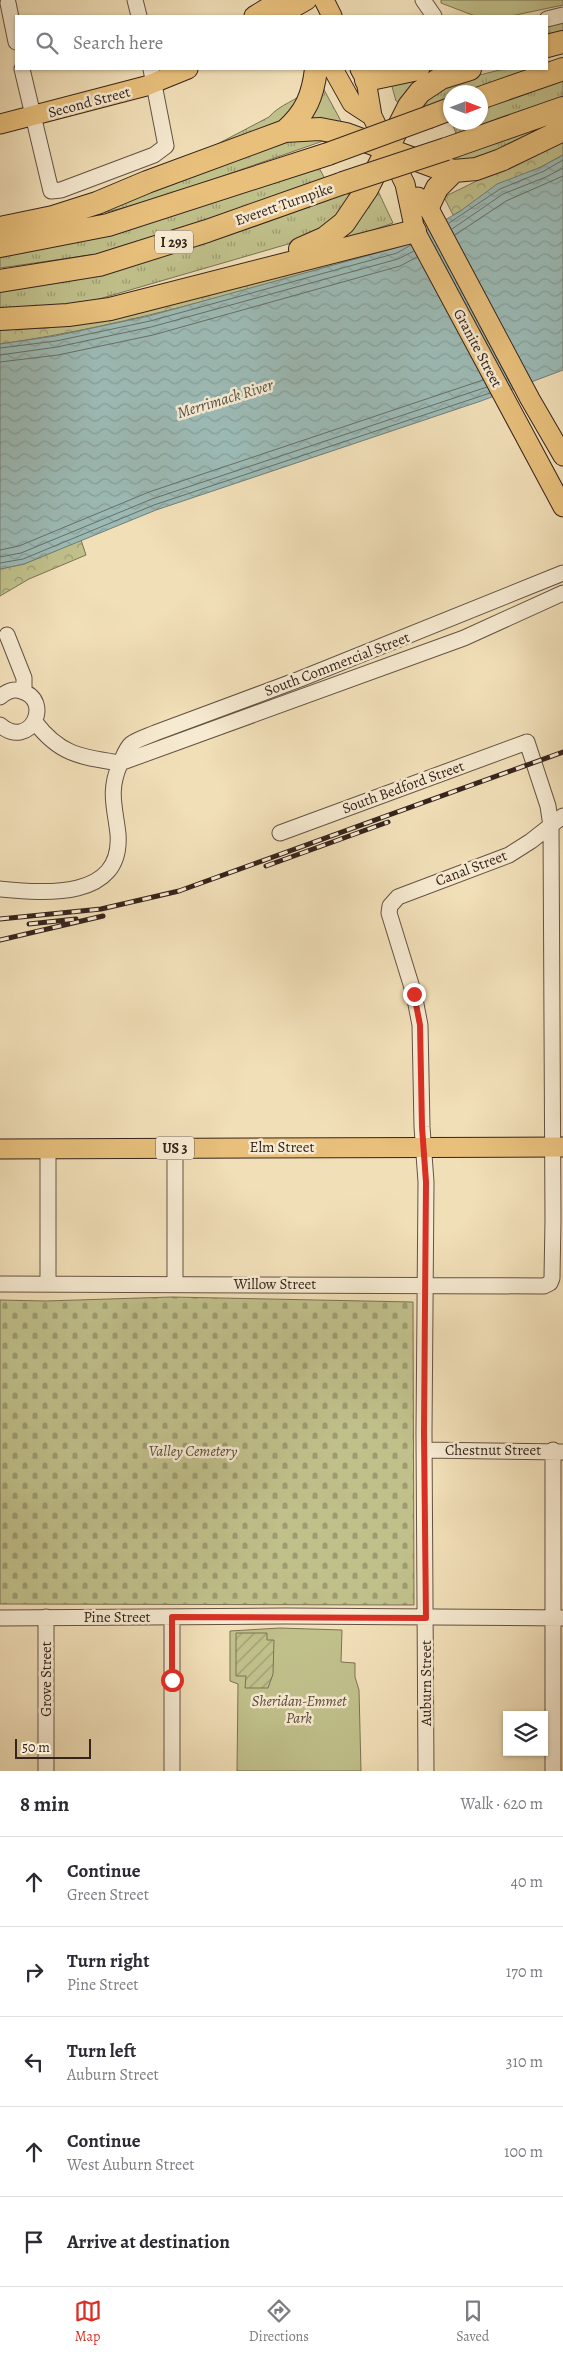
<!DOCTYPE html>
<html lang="en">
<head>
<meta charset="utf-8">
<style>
	body { margin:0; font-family:Alegreya,serif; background:#f2f2f3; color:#2b2b33 }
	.controls { position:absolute; right:15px; bottom:15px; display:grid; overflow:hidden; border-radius:0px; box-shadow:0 1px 4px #0004 }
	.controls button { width:45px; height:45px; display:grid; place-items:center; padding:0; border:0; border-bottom:1px solid #e1e1e2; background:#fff; color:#2b2b33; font:25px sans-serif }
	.compass { position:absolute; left:443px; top:85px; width:45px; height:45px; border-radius:50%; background:#fff; box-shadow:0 1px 4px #0004; rotate:90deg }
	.scale { position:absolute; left:15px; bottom:12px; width:76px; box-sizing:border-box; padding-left:5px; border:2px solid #36231c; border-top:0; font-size:14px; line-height:18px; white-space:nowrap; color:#36231c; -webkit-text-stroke:4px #f6ead1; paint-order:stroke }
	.stop { position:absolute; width:15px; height:15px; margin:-11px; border:4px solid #d93025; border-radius:50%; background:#fff }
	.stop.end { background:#d93025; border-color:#fff; box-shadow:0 1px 5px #0008 }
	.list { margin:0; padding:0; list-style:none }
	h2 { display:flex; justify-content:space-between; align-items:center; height:65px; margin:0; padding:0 20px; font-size:21px }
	h2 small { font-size:16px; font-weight:400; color:#7c7c81 }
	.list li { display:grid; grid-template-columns:32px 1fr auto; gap:15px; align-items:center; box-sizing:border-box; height:90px; padding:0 20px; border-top:1px solid #e1e1e2 }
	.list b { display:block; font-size:19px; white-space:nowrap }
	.list p { margin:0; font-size:16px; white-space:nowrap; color:#7c7c81 }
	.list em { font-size:16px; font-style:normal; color:#7c7c81 }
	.icon { flex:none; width:28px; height:28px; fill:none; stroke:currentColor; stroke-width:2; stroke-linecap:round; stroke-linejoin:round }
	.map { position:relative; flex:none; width:563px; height:1771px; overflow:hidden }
	.search { position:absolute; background:#fff; box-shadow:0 1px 4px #0004; left:15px; right:15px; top:15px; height:55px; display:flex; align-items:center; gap:12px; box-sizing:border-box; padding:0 18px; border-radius:0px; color:#7c7c81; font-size:19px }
	.sheet { height:515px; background:#fff }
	nav { display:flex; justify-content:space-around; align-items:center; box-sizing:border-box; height:70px; border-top:1px solid #e1e1e2; background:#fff; font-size:14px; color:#7c7c81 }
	nav a { display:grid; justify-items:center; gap:2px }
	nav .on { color:#d93025 }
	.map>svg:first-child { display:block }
</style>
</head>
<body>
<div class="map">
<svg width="563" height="1771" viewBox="0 0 563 1771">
	<defs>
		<pattern id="grass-tufts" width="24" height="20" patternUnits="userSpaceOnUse" patternTransform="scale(1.25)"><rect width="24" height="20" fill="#c0c08b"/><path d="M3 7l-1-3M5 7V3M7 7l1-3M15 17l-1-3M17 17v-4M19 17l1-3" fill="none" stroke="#9d9c71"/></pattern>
		<pattern id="forest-crowns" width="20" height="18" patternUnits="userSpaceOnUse" patternTransform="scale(1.25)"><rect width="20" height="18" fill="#c0c08b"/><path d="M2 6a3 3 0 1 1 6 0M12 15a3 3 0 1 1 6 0" fill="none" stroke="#9d9c71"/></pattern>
		<pattern id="cemetery-stones" width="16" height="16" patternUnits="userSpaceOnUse" patternTransform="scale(1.25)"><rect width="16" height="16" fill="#c0c08b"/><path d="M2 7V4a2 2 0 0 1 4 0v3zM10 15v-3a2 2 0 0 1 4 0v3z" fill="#9d9c71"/></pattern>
		<pattern id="garden-furrows" width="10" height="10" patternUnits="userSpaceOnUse" patternTransform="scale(1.25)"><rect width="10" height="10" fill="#c0c08b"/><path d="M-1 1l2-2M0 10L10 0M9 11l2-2" fill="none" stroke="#9d9c71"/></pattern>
		<pattern id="water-waves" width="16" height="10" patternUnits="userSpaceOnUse" patternTransform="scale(1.25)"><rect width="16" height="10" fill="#9cbbb6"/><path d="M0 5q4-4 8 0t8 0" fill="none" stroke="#87a09c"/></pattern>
	</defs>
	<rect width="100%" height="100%" fill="#f1dfb8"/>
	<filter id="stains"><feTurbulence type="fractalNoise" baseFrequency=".004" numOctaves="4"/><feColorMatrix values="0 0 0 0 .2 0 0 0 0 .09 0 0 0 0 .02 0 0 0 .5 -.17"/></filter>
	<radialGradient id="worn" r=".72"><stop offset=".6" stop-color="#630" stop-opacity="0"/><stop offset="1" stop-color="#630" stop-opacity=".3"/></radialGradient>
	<path fill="url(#grass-tufts)" stroke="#7b7254" d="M563,23V31L547,34V26Z
		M504,69H536L468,92H450V98L424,108L421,103L455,81Z
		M428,75L401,104L396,101L391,83Z
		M563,80V99L457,136L452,123L480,122L481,108Z
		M322,86L342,123L303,121Z
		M308,89L283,123L206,150L269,117C280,104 297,101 308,89Z
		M563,119L494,154L454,162L451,158Z
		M292,137L326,140L151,201L58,224Z
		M317,164L325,179L191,227L104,253L0,268V253Z
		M354,191L338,218L302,240L92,301L35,309L0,310V291L187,248Z
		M378,191L393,223L332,244Z"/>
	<path fill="url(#forest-crowns)" stroke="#7b7254" d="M563,142V155L453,215L444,197L505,167Z
		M393,245L396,248C265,284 135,325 0,344V330L47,328L88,321Z
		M81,540L86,555L29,579L0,596V569L24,564Z"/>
	<path fill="url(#cemetery-stones)" stroke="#7b7254" d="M172,1297L413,1302L414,1605L0,1604V1300L46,1301Z"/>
	<path fill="#c0c08b" stroke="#7b7254" d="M441,0H563V5L511,16H475L441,3Z
		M280,1628L342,1630L341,1662L355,1663V1677L359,1690L361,1771H237L238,1684L230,1681V1631Z"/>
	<path fill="url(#garden-furrows)" stroke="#7b7254" d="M236,1633H267V1640H274L273,1674L268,1688H245L246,1676H236Z"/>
	<path fill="url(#water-waves)" stroke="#737e78" d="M563,155V370L481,401L156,510L24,564L0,569V344L55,336L149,316L395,248L459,212L497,184L541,167Z"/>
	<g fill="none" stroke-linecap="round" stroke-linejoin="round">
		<path stroke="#696f69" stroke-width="1" d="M449,223L500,189L544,171L563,160
			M452,229L503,194L546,177L563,168
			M455,235L506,201L563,176
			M0,348L56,341L150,321L397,253L411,245
			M0,355L57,347L151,327L398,259L414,251
			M0,362L58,355L153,335L400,266L417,257
			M0,550L19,546L149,492L483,380
			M0,557L21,553L152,499L487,387
			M0,563L23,559L154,505L490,393"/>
		<defs>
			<path id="minor" d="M135,0L139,16
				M423,0L434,16
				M8,3L16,42
				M547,19L563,15
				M22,69L51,191L61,190L154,155L166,146L151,69
				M7,635L24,678V691
				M0,697C6,692 13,688 21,691C54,700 30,751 0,725
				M35,722C60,755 81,757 120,763
				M120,763L464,638L563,593
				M0,889C43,893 123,901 118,834C115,807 108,791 120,764C123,758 126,748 131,744C138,739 148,736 155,733L300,679L563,573
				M48,1149V1283
				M0,1284L544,1286L550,1283L552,1278L553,1220L551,826L548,806L527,742L280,833
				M175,1284V1148
				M424,1450L562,1452
				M553,1450V1771
				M0,1618L285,1616L563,1618
				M46,1771V1617
				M172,1771V1617
				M426,1771L424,1433L426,1182L422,1127L420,1025L414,994L389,913L390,906L398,897L509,855L531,841L563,816"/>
			<path id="major" d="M324,0L332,16
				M254,16L280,0
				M279,16L307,0
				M333,69L352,103L372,116
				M360,69L366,80L372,116L405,184L415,231L563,507
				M0,124L146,86L188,69
				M418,197L428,207L530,399L563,456
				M0,1149L563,1147"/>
			<path id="highway" d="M547,46L563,42
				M366,80L418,69
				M480,98L563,69
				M429,117L450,109
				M285,131C306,113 313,95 316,69
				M446,149L563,108
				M428,207L437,188L454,171
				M0,228L53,217L97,203L147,182L285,131L320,129L346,134L433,166L454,171L476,169L501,160L563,130
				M0,246L108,225L328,154
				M300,249L325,238L344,223L367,189L409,106L420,92L441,78L470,69
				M0,281L99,265L207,231L343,183
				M0,319L68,315L110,309L415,231"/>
		</defs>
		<use href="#minor" stroke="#655243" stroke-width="17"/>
		<use href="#major" stroke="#36231c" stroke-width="21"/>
		<use href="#highway" stroke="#36231c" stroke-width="24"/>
		<use href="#minor" stroke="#f6ead1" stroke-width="15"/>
		<use href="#major" stroke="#e8c07c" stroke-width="19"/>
		<use href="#highway" stroke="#e8c07c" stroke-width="22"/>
		<defs>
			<path id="rail" d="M266,866L388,822
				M0,919L101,909L179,891L563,752
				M29,924L76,919
				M0,940L103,916"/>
		</defs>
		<use href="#rail" stroke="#36231c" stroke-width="5"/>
		<use href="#rail" stroke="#f6ead1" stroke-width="3" stroke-dasharray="9" stroke-linecap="butt"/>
		<defs>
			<path id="highway-bridge" d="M328,154L429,117
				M343,183L446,149"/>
		</defs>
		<use href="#highway-bridge" stroke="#36231c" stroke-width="24" stroke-linecap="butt"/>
		<use href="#highway-bridge" stroke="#e8c07c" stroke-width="22"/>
	</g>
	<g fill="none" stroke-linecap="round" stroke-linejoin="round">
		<path stroke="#d93025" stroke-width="6" d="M172,1680V1617L426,1618L424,1433L426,1182L422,1127L420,1025L414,994"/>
	</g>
	<g text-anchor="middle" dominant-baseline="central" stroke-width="5" stroke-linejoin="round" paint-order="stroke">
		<g fill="#f6ead1" stroke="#705f52" stroke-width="1">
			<rect x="155" y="230.5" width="38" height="23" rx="4"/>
			<rect x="156" y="1136.5" width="38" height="23" rx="4"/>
		</g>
		<g font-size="14" font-weight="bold" fill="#36231c">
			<text x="174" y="242">I 293</text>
			<text x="175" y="1148">US 3</text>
		</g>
		<g font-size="15" fill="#36231c" stroke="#f6ead1">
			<text transform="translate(89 102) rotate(-15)">Second Street</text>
			<text transform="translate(284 204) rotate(-19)">Everett Turnpike</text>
			<text transform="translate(478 348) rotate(62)">Granite Street</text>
			<text transform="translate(337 664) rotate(-21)">South Commercial Street</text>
			<text transform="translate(403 787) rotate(-20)">South Bedford Street</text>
			<text transform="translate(471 868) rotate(-21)">Canal Street</text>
			<text x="282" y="1147">Elm Street</text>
			<text x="275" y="1284">Willow Street</text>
			<text x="493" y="1450">Chestnut Street</text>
			<text x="117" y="1617">Pine Street</text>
			<text transform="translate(46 1679) rotate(-90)">Grove Street</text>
			<text transform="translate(426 1683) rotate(-90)">Auburn Street</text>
		</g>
		<g font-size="15" font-style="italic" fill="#584a38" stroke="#f6ead1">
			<text x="193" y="1451">Valley Cemetery</text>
			<text x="299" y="1701">Sheridan-Emmet<tspan x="299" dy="17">Park</tspan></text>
		</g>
		<g font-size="16" font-style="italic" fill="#55514a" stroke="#f6ead1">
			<text transform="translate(225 399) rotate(-17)">Merrimack River</text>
		</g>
	</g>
	<rect width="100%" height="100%" filter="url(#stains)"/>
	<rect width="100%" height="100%" fill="url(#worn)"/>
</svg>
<div class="controls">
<button><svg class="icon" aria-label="layers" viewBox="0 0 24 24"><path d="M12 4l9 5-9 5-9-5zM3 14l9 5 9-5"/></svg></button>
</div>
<svg class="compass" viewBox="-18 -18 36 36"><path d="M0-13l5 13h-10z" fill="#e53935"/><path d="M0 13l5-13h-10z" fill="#7c7c81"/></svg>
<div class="scale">50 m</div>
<div class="stop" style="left:172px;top:1680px"></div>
<div class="stop end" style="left:414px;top:994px"></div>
<div class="search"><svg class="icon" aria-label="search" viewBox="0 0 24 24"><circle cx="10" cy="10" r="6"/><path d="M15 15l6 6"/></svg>Search here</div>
</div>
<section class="sheet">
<h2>8 min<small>Walk · 620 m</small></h2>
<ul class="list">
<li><svg class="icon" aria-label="ahead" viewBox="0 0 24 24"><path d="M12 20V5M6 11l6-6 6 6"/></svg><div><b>Continue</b><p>Green Street</p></div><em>40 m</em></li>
<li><svg class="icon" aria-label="right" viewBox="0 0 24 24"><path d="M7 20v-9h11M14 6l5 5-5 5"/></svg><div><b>Turn right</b><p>Pine Street</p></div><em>170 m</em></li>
<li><svg class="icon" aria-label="left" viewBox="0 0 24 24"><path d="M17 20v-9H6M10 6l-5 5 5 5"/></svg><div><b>Turn left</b><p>Auburn Street</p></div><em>310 m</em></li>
<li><svg class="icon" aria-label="ahead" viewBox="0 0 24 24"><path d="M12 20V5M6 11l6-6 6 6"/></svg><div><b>Continue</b><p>West Auburn Street</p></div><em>100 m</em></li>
<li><svg class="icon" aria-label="arrive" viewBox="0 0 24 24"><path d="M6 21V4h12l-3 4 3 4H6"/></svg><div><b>Arrive at destination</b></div></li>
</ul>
</section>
<nav>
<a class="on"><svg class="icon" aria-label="map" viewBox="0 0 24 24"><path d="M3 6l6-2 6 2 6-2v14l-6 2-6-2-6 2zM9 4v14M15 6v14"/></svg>Map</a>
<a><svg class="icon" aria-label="directions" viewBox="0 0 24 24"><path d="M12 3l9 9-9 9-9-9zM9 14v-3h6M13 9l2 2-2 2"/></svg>Directions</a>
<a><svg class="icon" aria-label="saved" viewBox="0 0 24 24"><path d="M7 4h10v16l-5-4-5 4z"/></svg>Saved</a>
</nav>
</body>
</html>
